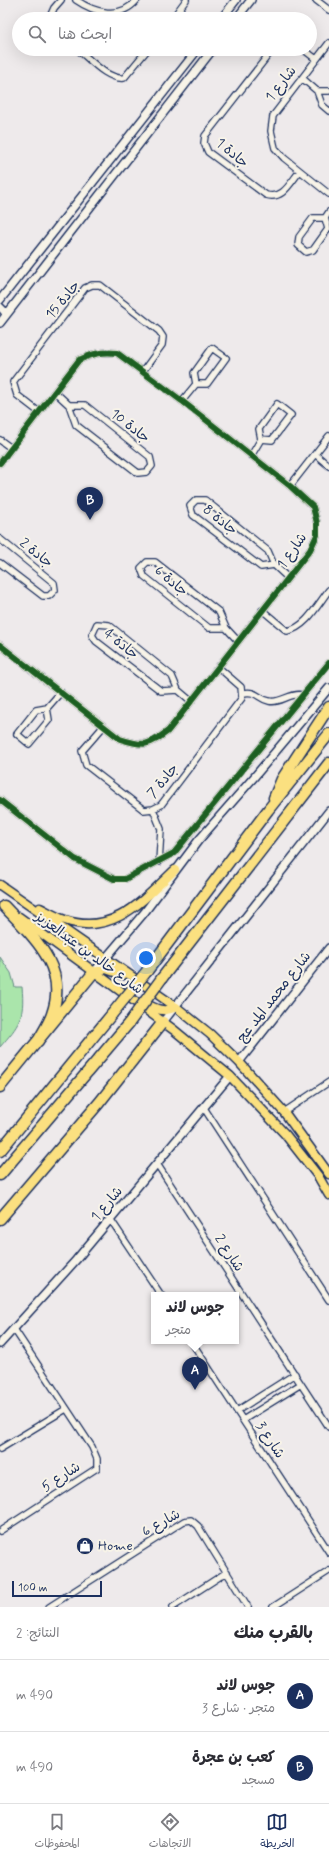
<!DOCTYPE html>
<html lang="ar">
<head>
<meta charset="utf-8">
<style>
	body { margin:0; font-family:Mynerve,"Playpen Sans Arabic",sans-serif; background:#f7f7f7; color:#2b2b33; direction:rtl }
	.scale { position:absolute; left:12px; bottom:10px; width:90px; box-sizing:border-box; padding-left:4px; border:2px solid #1b2f5e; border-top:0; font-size:11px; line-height:14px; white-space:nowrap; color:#1b2f5e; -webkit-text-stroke:3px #f7f3e8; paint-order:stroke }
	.you { position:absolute; left:146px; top:958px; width:14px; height:14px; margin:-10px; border:3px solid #fff; border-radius:50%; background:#1a73e8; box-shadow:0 0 0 6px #1a73e833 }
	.badge { display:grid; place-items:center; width:26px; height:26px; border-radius:50%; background:#1b2f5e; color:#fff; font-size:13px; font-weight:700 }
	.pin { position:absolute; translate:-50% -33px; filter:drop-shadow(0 1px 2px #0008) }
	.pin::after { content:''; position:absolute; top:21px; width:14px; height:12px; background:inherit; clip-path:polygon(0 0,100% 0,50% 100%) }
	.popup { position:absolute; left:151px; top:1292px; width:88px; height:52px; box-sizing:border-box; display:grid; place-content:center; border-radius:0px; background:#fff; filter:drop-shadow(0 1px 3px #0005); font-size:13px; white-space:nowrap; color:#7c7c81 }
	.popup b { font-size:15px; color:#2b2b33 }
	.popup::after { content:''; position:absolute; left:50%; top:100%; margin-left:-8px; border:8px solid transparent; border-top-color:#fff }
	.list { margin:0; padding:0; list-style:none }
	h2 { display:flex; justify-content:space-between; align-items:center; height:52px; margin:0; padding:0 16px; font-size:17px }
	h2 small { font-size:13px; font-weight:400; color:#7c7c81 }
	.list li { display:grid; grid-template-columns:26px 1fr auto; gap:12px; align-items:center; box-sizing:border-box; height:72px; padding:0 16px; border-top:1px solid #e1e1e2 }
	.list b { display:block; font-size:15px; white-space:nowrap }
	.list p { margin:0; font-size:13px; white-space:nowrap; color:#7c7c81 }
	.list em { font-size:13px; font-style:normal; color:#7c7c81 }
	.icon { flex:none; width:22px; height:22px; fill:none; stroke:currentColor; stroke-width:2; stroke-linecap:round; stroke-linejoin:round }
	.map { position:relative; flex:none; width:329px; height:1607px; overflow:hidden; direction:ltr }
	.search { position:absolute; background:#fff; box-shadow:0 4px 16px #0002; left:12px; right:12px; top:12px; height:44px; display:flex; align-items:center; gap:10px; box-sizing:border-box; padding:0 14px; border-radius:22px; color:#7c7c81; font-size:15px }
	.sheet { height:196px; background:#fff }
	nav { display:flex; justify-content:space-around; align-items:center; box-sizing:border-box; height:56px; border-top:1px solid #e1e1e2; background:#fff; font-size:11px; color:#7c7c81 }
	nav a { display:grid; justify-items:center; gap:2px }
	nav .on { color:#1b2f5e }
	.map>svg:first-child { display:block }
</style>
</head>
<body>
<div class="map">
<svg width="329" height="1607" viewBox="0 0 329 1607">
	<rect width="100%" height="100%" fill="#eeeaeb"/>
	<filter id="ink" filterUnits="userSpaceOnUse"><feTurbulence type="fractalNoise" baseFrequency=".025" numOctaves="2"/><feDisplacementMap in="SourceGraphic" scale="8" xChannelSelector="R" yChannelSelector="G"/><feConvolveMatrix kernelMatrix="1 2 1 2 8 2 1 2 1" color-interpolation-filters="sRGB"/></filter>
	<g filter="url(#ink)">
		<path fill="#aae5ab" stroke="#628a84" d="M0,957L11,973L15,987H22C25,1018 19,1025 0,1047Z"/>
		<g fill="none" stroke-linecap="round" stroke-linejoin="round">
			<defs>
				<path id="minor" d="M76,0C95,13 120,20 137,0
					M316,0L329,10
					M49,19L54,8L61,0
					M172,19L186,0
					M329,43L273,116L271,131L275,148L284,158L329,194
					M77,49C90,59 107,80 124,78L148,49
					M273,49L205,136L204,143L208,152L266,195C283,200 290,183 300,171
					M303,49L316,59
					M302,78L317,91L322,105L329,111
					M317,91H329
					M325,218L328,229L313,250L306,252L298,245L299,237L313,218H325L329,212
					M212,348L226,358L207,384H196L194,373Z
					M55,392L69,405L76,425L138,473L147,472L152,466L150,457L85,405H69
					M182,401L196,384
					M39,412L17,395L13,382L85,288L92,285H100L159,331L163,337L162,345L143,371
					M0,440L11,448
					M315,454L329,466
					M251,456L261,439L259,429L277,404L291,415L272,440L261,439
					M0,463L79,360C92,354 102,351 117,353L182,401L290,486L313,507L317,523V535L310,550L168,731C148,746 145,747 120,739L0,645
					M290,486L329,436
					M0,539L54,583L55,590L49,596H43L0,563
					M274,565L261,567L193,515L190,506L196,500H205L268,551L274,565L288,578
					M262,610L287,631C306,628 318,604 329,590
					M226,628H209L144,576L141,568L147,562H155L219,612L226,628L238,641
					M178,690L161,691L96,641L92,635L97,624L109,625L172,676L178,690L191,701
					M243,693C257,690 258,699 269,701C281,704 290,692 303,695
					M47,708L49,720L29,744L17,734L36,710L47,708L61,692
					M103,727L82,751L86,765L144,810L153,809L161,805L242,698L241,687L218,667
					M0,800L75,859L114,879H125L174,853L329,663
					M153,809L161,829L159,862
					M204,1108L329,1300
					M284,1112L329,1082
					M157,1164L329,1427
					M111,1220L161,1295
					M191,1341L329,1552
					M237,1411L295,1374
					M243,1420L301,1384
					M0,1449L66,1409
					M0,1531L97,1468V1459L92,1447L14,1329
					M49,1607L184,1521L191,1520L198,1526L248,1607
					M173,1607L227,1572
					M273,1607L329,1571"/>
				<path id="tertiary" d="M221,19L236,0
					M236,19L251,0
					M0,300L198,49
					M0,307L4,311L6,315
					M0,323L213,49
					M239,1062L329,948
					M0,1344L76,1260L230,1076"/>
				<path id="secondary" d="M94,972L144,913L198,841L255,776L329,688
					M163,1022L329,811"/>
				<path id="primary" d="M0,885L176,1007L210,1034L239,1062L284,1112L329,1174
					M40,908C48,912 56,917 65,920C113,937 144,899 175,870
					M19,917L174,1030L230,1076L285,1134L318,1176L329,1195
					M94,972L106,969L123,975
					M142,1002C154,1008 163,1014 176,1007"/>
				<path id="motorway" d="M274,798L282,779L329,707
					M4,906C33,937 69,967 52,1014C49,1023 43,1032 38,1041
					M147,971L268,810L329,734
					M162,978L329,763
					M0,1087L94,972
					M0,1151L112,1014
					M0,1175L129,1023
					M0,1219L99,1103L163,1022"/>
			</defs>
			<use href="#minor" stroke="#1b2f5e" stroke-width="8"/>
			<use href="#tertiary" stroke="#1b2f5e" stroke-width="10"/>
			<use href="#secondary" stroke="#1b2f5e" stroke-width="10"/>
			<use href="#primary" stroke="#1b2f5e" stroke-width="11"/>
			<use href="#motorway" stroke="#1b2f5e" stroke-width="13"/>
			<use href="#minor" stroke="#f7f3e8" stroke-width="5.5"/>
			<use href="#tertiary" stroke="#f7f3e8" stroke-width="7"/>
			<use href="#secondary" stroke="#f7f3e8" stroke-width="7"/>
			<use href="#primary" stroke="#fbe080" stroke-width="8"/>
			<use href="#motorway" stroke="#fbe080" stroke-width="10"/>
			<defs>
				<path id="motorway-bridge" d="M112,1014L147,971
					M129,1023L162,978"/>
			</defs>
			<use href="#motorway-bridge" stroke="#1b2f5e" stroke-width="13" stroke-linecap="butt"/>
			<use href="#motorway-bridge" stroke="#fbe080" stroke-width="10"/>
			<defs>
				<path id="cycleway" d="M0,463L79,360C92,354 102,351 117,353L182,401L290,486L313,507L317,523V535L310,550L168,731C148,746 145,747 120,739L0,645
					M0,800L75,859L114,879H125L174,853L329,663"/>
			</defs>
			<use href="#cycleway" stroke="#f7f3e8" stroke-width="8"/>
			<use href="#cycleway" stroke="#1b5e20" stroke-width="6"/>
		</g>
	</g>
	<defs>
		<symbol id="shop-disc" viewBox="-11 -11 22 22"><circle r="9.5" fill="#1b2f5e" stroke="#f7f3e8"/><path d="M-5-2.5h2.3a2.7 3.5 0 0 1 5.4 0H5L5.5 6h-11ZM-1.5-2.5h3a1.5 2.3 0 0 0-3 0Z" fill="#fff"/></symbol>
	</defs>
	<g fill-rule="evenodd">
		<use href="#shop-disc" x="75" y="1536" width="20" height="20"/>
	</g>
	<g text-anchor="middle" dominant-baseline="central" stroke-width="4" stroke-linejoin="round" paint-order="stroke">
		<g font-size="14" fill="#1b2f5e" stroke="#f7f3e8">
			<text transform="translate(281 84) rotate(-52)">شارع 1</text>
			<text transform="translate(232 153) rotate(40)">جادة 1</text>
			<text transform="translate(63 300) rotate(-50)">جادة 15</text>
			<text transform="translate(130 426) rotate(38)">جادة 10</text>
			<text transform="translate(220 520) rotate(39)">جادة 8</text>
			<text transform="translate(292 551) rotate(-55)">شارع 1</text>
			<text transform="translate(36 553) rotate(39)">جادة 2</text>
			<text transform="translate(171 581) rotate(40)">جادة 6</text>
			<text transform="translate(121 644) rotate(39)">جادة 4</text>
			<text transform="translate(163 781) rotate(-50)">جادة 7</text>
			<text transform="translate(89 953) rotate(36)">شارع خالد بن عبدالعزيز</text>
			<text transform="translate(274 997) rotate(-52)">شارع محمد المد عج</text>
			<text transform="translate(107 1204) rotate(-50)">شارع 1</text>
			<text transform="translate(229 1253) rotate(57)">شارع 2</text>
			<text transform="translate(270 1440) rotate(57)">شارع 3</text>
			<text transform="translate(61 1477) rotate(-33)">شارع 5</text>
			<text transform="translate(161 1523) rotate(-29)">شارع 6</text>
		</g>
		<g font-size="14" fill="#1b2f5e" stroke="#f7f3e8" text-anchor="start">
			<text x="98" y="1546">Home</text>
		</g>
	</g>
</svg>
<div class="scale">100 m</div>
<div class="you"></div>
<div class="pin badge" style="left:195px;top:1390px">A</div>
<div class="popup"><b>جوس لاند</b>متجر</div>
<div class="pin badge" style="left:90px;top:520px">B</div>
<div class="search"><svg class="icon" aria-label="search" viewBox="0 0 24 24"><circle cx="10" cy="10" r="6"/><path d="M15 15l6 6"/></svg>ابحث هنا</div>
</div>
<section class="sheet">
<h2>بالقرب منك<small>النتائج: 2</small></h2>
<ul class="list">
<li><span class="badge">A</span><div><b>جوس لاند</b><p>متجر · شارع 3</p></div><em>490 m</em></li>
<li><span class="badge">B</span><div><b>كعب بن عجرة</b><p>مسجد</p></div><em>490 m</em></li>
</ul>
</section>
<nav>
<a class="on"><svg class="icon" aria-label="map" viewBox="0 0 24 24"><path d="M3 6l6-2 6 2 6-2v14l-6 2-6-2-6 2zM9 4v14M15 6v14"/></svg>الخريطة</a>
<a><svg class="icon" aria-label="directions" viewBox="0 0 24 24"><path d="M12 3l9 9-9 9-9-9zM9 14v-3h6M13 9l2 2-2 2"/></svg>الاتجاهات</a>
<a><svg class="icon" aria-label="saved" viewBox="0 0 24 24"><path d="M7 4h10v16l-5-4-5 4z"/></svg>المحفوظات</a>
</nav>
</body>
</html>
